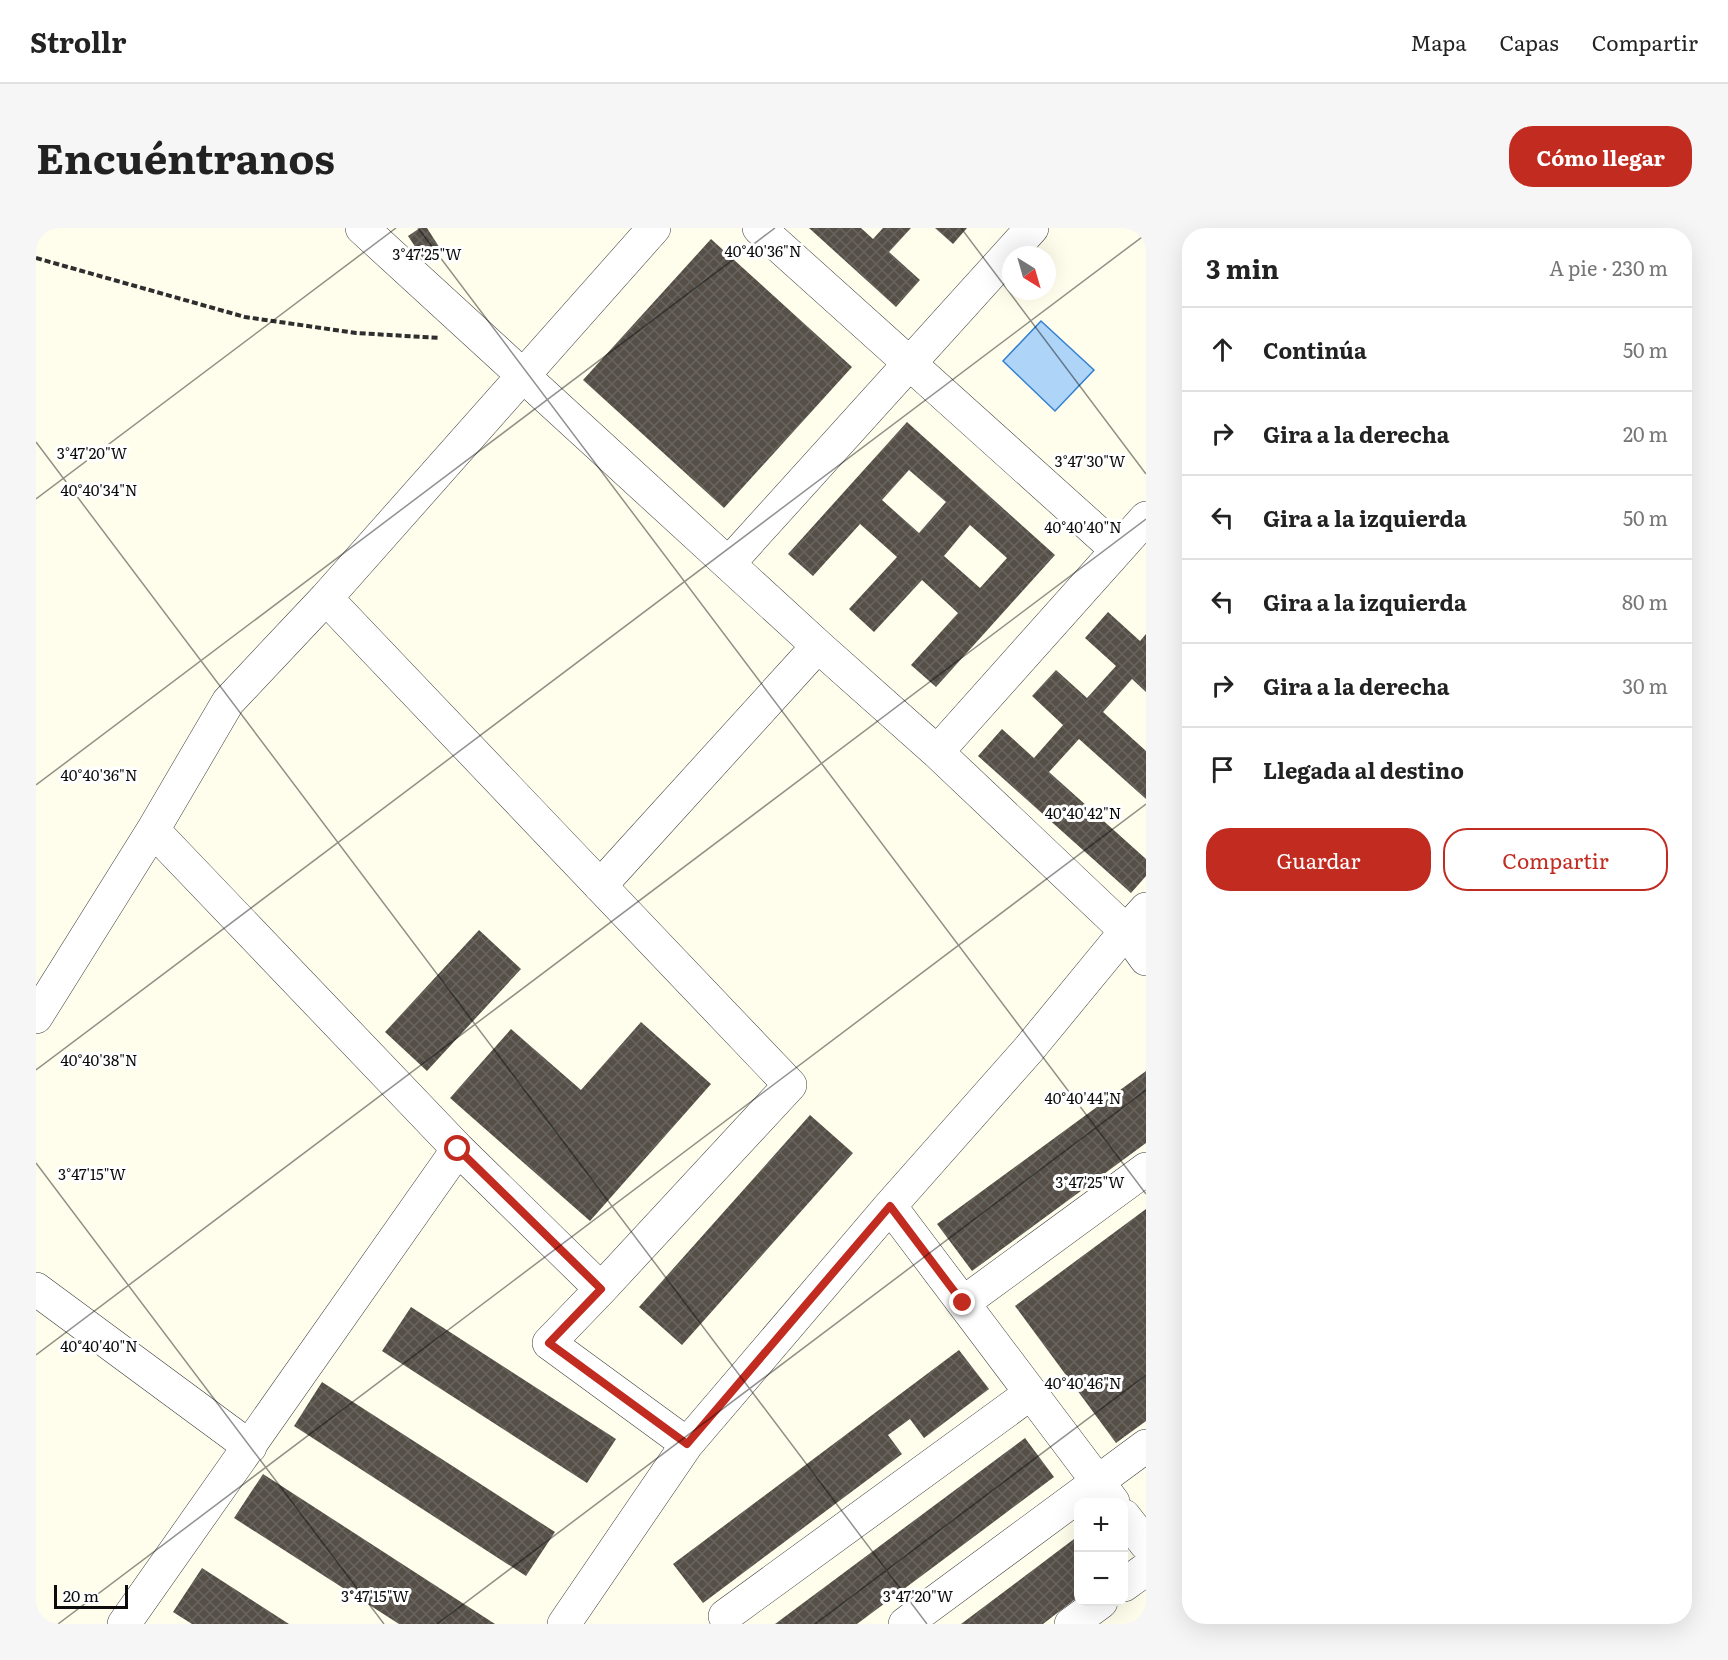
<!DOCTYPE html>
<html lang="es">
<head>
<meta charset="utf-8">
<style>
	body { margin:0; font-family:Literata,serif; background:#f6f6f6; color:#222 }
	.controls { position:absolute; right:18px; bottom:18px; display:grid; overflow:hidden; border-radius:12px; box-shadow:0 6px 24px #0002 }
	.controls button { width:54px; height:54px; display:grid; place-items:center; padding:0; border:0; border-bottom:2px solid #e0e0e0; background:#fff; color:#222; font:30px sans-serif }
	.compass { position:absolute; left:966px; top:18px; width:54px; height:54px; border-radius:50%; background:#fff; box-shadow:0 6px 24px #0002; rotate:143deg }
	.scale { position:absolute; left:18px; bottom:15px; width:74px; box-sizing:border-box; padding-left:6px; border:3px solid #0c0c0c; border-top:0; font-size:16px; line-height:21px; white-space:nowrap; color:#0c0c0c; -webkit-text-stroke:4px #fff; paint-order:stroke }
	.stop { position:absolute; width:18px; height:18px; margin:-14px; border:4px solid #c12b20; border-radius:50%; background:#fff }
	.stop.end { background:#c12b20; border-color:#fff; box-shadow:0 2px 6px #0008 }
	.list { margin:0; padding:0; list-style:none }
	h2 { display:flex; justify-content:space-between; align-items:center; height:78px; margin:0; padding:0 24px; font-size:26px }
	h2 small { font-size:20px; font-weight:400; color:#767676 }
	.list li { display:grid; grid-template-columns:39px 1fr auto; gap:18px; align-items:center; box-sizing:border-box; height:84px; padding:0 24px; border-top:2px solid #e0e0e0 }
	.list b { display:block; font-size:22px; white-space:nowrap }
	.list em { font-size:20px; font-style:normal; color:#767676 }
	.actions { display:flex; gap:12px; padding:18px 24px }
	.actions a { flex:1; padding:14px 0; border:2px solid #c12b20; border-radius:24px; text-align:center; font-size:21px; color:#c12b20 }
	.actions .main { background:#c12b20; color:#fff }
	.icon { flex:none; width:33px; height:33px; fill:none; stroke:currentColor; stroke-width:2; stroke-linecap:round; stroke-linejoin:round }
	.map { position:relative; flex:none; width:1110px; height:1396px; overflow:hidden; border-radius:24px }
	header { display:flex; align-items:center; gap:36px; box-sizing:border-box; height:84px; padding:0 30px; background:#fff; border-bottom:2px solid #e0e0e0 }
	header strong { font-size:28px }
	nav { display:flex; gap:33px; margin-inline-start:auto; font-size:21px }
	.intro { display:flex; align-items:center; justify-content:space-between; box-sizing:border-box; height:144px; padding:0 36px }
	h1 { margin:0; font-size:42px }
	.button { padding:15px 27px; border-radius:24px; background:#c12b20; color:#fff; font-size:21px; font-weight:700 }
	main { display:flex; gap:36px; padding:0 36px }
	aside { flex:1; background:#fff; border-radius:24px; box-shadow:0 6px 24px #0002 }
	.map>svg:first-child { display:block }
</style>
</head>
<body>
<header>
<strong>Strollr</strong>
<nav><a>Mapa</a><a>Capas</a><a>Compartir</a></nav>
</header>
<div class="intro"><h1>Encuéntranos</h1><a class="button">Cómo llegar</a></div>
<main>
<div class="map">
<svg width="1110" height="1396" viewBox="0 0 1110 1396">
	<defs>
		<pattern id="building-cross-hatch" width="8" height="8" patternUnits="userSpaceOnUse" patternTransform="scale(1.5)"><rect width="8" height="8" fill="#554f48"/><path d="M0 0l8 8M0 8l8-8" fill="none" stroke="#68645e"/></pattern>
	</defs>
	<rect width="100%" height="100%" fill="#fffdeb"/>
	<path fill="#aed4f8" stroke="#3380d2" stroke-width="1.5" d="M1005,93L1058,142L1019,183L967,133Z"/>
	<path fill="url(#building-cross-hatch)" fill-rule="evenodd" d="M384,0H391L407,25L390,35L372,8Z
		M773,0H825L837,11L847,0H875L853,24L884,52L860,79Z
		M899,0H931L917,16Z
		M675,11L816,139L688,280L547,152Z
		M871,194L1019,327L900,459L875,437L922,385L886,352L838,404L813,381L861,329L824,296L777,348L752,326ZM873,242L910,274L883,305L846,272ZM934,297L971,330L944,360L908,328Z
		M1072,384L1104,413L1110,406V464L1096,451L1067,484L1110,523V571L1043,511L1013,544L1110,631V648L1095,665L942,528L966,501L998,530L1027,497L996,468L1020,442L1051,470L1080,438L1049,410Z
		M443,702L485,741L391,843L349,804Z
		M605,794L675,856L554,993L414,870L475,801L545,862Z
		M1110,843V915L936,1043L901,996Z
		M774,887L817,925L646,1117L603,1079Z
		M1110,981V1193L1080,1215L979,1078Z
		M375,1079L580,1211L551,1255L346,1123Z
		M923,1122L953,1161L888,1210L874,1191L852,1207L866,1226L667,1375L637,1336Z
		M286,1154L519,1304L490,1348L258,1198Z
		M989,1210L1018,1249L821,1396H739Z
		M227,1246L459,1396H363L198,1290Z
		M1042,1308V1369L1007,1396H925Z
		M166,1340L253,1396H156L137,1384Z"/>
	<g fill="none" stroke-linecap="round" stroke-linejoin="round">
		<defs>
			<path id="minor" d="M326,0L782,418L901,524L1090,703L1110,731
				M723,0L1081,322
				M693,335L996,0
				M901,524L1110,290
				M117,602L422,921L565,1061L754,857L290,370
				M564,658L782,418
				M0,789L117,602L192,474L290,370L618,0
				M854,978L1077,1274
				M0,1061L214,1219
				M565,1061L513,1115L651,1216
				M927,1075L1110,941
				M1088,1288L1110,1316
				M1088,1357L1110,1341
				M689,1388L995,1165
				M88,1396L422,921
				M528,1396L651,1216L854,978L993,821L1090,703L1110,681
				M869,1396L1110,1218
				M1035,1396L1065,1374"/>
		</defs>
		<use href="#minor" stroke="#3f3f3f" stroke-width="34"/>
		<path stroke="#2e2e2e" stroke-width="4" stroke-dasharray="6 3" stroke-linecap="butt" d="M0,30L209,89L320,105L404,110"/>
		<use href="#minor" stroke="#fff" stroke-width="33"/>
	</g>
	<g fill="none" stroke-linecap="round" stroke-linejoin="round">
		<path stroke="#c12b20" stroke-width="8" d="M422,921L565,1061L513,1115L651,1216L854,978L927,1075"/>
	</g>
	<path fill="none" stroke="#0c0c0c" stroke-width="1.5" stroke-opacity="0.45" d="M382,0L1110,966M925,0L1110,246M0,214L891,1396M0,271L360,0M0,557L739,0M0,842L1110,6M0,935L348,1396M0,1127L1110,291M22,1396L1110,576M401,1396L1110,862M779,1396L1110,1147"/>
	<g font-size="15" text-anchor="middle" fill="#0c0c0c" stroke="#fff" stroke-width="6" stroke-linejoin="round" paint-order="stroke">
		<text x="727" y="29">40°40'36"N</text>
		<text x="391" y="32">3°47'25"W</text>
		<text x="56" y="231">3°47'20"W</text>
		<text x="1054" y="239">3°47'30"W</text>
		<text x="63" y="268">40°40'34"N</text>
		<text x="1047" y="305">40°40'40"N</text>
		<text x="63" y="553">40°40'36"N</text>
		<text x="1047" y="591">40°40'42"N</text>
		<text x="63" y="838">40°40'38"N</text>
		<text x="1047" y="876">40°40'44"N</text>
		<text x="56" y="952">3°47'15"W</text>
		<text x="1054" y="960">3°47'25"W</text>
		<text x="63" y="1124">40°40'40"N</text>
		<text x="1047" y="1161">40°40'46"N</text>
		<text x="339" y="1374">3°47'15"W</text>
		<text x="882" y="1374">3°47'20"W</text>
	</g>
</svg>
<div class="controls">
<button>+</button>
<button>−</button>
</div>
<svg class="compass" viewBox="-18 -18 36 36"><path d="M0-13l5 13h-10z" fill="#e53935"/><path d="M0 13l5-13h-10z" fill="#767676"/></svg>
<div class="scale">20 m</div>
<div class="stop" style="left:422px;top:921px"></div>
<div class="stop end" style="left:927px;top:1075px"></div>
</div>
<aside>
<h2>3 min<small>A pie · 230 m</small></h2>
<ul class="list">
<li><svg class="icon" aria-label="ahead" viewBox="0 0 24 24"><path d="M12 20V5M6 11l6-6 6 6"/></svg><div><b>Continúa</b></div><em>50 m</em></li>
<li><svg class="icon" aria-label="right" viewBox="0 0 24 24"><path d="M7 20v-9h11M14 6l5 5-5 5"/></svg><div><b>Gira a la derecha</b></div><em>20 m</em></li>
<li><svg class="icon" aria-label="left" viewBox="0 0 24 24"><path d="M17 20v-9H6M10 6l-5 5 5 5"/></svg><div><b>Gira a la izquierda</b></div><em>50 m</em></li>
<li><svg class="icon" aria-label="left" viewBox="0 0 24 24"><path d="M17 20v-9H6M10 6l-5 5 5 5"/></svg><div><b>Gira a la izquierda</b></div><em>80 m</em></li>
<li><svg class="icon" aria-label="right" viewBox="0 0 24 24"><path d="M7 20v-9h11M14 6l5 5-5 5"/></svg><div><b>Gira a la derecha</b></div><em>30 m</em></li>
<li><svg class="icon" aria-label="arrive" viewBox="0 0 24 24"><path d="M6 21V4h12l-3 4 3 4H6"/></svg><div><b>Llegada al destino</b></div></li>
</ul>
<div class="actions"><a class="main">Guardar</a><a>Compartir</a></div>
</aside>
</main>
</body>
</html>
